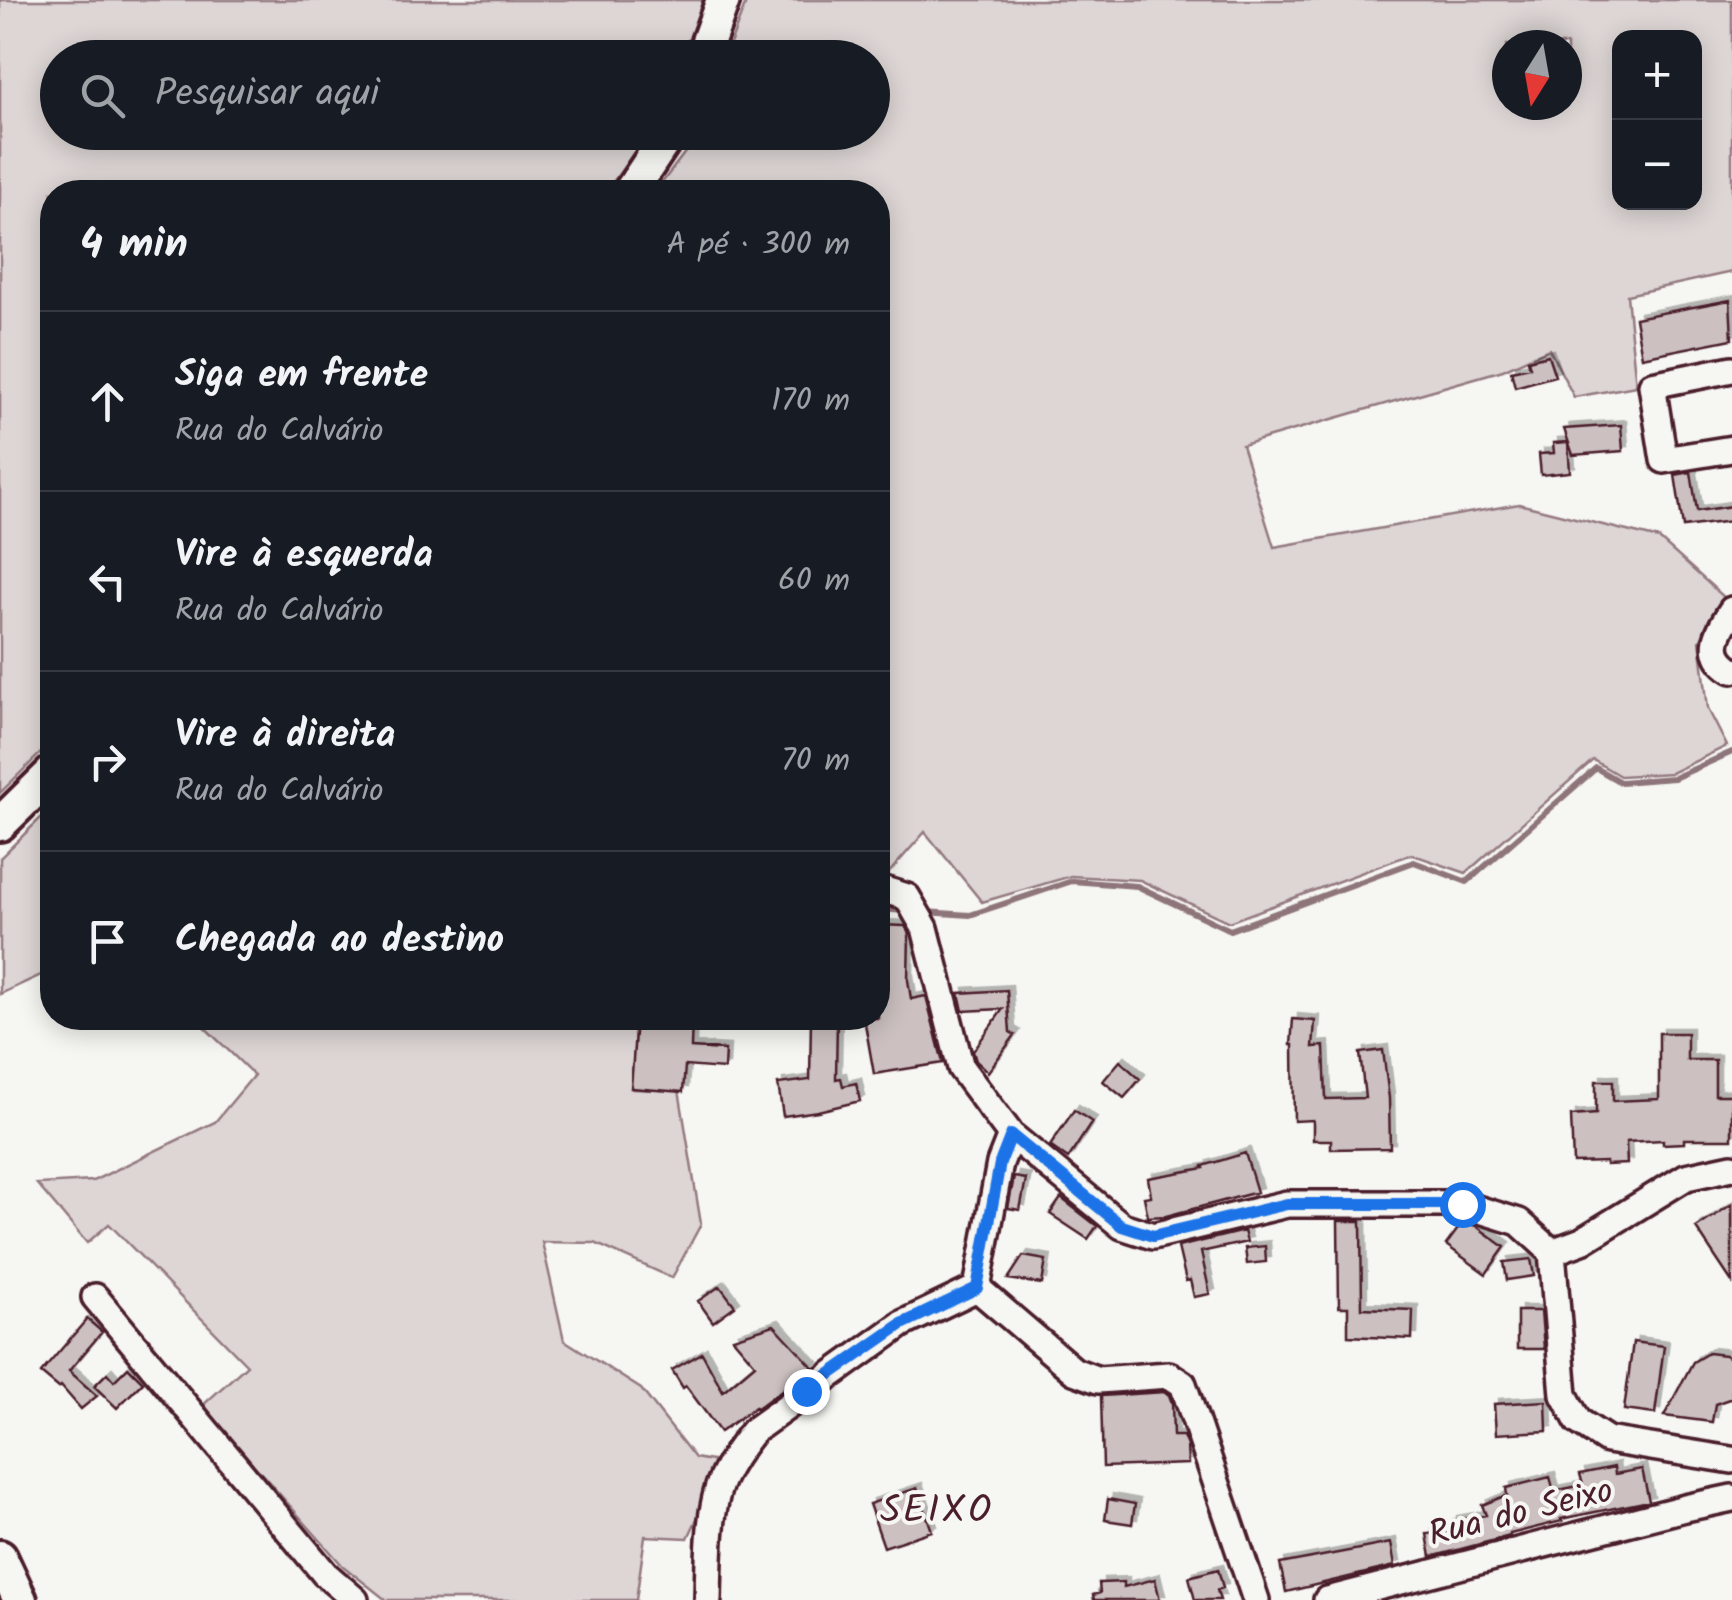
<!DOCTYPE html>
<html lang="pt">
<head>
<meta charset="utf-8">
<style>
	body { margin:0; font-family:Kalam,sans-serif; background:#20242c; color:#f1f3f6 }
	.controls { position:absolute; right:30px; top:30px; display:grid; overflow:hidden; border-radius:20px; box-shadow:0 5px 25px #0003 }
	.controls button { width:90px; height:90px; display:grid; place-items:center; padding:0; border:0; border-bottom:2px solid #363941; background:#171b24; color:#f1f3f6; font:50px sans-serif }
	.compass { position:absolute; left:1492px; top:30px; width:90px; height:90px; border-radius:50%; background:#171b24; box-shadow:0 5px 25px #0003; rotate:191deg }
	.stop { position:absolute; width:30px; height:30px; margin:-22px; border:8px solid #1a73e8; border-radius:50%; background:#fff }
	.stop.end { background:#1a73e8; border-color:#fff; box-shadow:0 2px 10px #0008 }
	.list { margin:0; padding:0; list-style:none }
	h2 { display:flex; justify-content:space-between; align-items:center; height:130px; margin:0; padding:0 40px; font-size:42px }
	h2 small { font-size:32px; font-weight:400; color:#9ea1a6 }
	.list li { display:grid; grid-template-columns:65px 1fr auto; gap:30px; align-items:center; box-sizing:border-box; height:180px; padding:0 40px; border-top:2px solid #363941 }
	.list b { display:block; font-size:38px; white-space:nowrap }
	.list p { margin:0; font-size:32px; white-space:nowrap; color:#9ea1a6 }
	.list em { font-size:32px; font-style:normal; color:#9ea1a6 }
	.icon { flex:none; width:55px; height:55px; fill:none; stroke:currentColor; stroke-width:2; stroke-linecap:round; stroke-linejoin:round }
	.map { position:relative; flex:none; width:1732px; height:1600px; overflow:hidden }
	.search { position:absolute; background:#171b24; box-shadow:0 5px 25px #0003; left:40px; top:40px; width:850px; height:110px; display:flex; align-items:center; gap:25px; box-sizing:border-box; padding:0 35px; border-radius:55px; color:#9ea1a6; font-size:38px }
	.panel { position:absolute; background:#171b24; box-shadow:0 5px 25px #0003; left:40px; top:180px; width:850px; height:850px; border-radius:40px }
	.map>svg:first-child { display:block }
</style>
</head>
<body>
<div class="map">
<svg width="1732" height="1600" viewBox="0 0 1732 1600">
	<defs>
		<filter id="shadow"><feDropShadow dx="5" dy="-5" stdDeviation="0" flood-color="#0004"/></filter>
	</defs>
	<rect width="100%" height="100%" fill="#f6f6f2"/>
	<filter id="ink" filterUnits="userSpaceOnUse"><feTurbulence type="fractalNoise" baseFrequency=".01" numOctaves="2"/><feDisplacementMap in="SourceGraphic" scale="20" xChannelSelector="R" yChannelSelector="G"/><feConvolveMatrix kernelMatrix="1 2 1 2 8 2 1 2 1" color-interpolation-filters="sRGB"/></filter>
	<g filter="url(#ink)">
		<path fill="#ddd6d5" stroke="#947a80" stroke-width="2.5" fill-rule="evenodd" d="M0,0H705L682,57L58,58V132L648,133L606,192H52V742L0,793Z
			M747,0H1732V272L1627,295L1636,386L1574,397L1549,349L1503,370L1242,445L1274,547L1519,504L1659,539L1725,598L1700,640L1708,709L1727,746L1671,773L1620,776L1593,760L1466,873L1411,854L1229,922L1140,880L1071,876L982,902L925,832L886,876L878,877V192H655L689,147L695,133L872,132V58L725,57ZM1620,38H1694V202H1620ZM1507,45H1567V105H1507Z
			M52,807V970L0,994V858Z
			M195,1018H635L633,1089L679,1090L701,1224L672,1278L595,1243L542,1242L564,1340L641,1389L695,1458L723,1463L688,1538L645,1536L636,1600H386L343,1566L202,1406L247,1365L109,1224L87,1243L37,1184L93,1181L215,1122L254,1075Z"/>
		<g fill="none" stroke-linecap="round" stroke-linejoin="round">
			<path stroke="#8e747a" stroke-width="6" d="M878,909L906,911
				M925,912L970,915L1072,881L1137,886L1230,930L1414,862L1467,882L1596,768L1620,782L1674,778L1732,752"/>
		</g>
		<path fill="#ccc1c0" stroke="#4a1f2b" stroke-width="2.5" filter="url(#shadow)" d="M1730,300L1732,339L1642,357L1635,318Z
			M1548,355L1555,376L1515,387L1511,371L1530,367L1528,360Z
			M1621,425L1623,451L1573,455L1564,429Z
			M1568,442L1570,472L1541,475L1539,454L1554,453L1553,443Z
			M1691,472L1697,511L1732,506V521L1683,527L1675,475Z
			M878,925L905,926L909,933L908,980L911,999L926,996L943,1063L874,1074L864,1018H878Z
			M1007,990L1010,1032L1015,1035L988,1072L976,1061L973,1051L1003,1009L963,1011L959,993Z
			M636,1018H692L691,1048L725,1050L724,1069L685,1066L683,1092L631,1088Z
			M811,1018H837L836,1079L841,1078L843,1086L856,1083L860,1101L818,1111L783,1116L778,1084L810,1080Z
			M1293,1019L1315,1021L1313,1047L1324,1046L1326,1099L1365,1098L1360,1053L1383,1050L1389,1098L1390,1148L1331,1149V1140H1313V1120L1294,1121L1293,1045H1291Z
			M1659,1033H1687V1060H1715V1095H1732V1139H1684V1143L1663,1144V1140L1626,1142L1627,1164L1606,1165V1162L1573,1163L1571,1116L1596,1114V1081H1613V1101L1659,1099Z
			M1120,1061L1140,1079L1124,1098L1103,1081Z
			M1074,1110L1092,1122L1068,1159L1050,1146Z
			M1245,1153L1257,1192L1166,1216L1148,1217L1144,1197L1151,1196L1148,1178L1204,1168L1203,1166Z
			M1014,1177L1026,1179L1020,1210L1008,1208Z
			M1061,1198L1097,1226L1088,1239L1050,1214Z
			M1732,1204V1282L1696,1228Z
			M1338,1221H1361L1362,1308L1413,1310L1412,1339L1348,1336V1307H1339Z
			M1463,1222L1476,1226L1505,1247L1486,1274L1446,1245Z
			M1244,1231L1247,1242L1201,1252L1210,1294L1194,1297L1190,1280L1186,1281L1178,1247Z
			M1265,1246L1266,1262L1247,1264L1245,1248Z
			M1023,1256L1046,1260L1042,1284L1008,1279Z
			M1531,1259L1534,1276L1507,1280L1504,1262Z
			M720,1286L735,1306L713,1322L698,1301Z
			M1517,1311H1541L1544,1349H1517Z
			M87,1319L102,1332L69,1371L97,1396L81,1409L61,1386L59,1388L41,1373Z
			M774,1325L813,1367L756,1409L755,1407L720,1432L686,1386L683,1388L672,1370L702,1353L723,1391L755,1364L733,1338Z
			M1633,1342L1664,1346L1655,1414L1624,1410Z
			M1708,1353L1725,1355L1732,1360V1398L1715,1404L1712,1422L1664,1416L1693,1362Z
			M128,1367L143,1382L117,1408L94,1386L107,1373L114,1381Z
			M1165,1392L1169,1395L1172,1403L1173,1436H1183L1187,1446L1188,1464L1103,1467L1101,1396Z
			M1546,1401L1547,1431L1496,1434L1494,1404Z
			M1614,1467L1615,1474L1642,1469L1649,1501L1561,1519L1562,1521L1510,1534V1536L1431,1557L1427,1534L1454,1531L1452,1521L1486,1515L1482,1505L1507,1495L1506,1488L1550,1477L1554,1491L1583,1485L1580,1474Z
			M917,1488L932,1531L884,1547L869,1504Z
			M1108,1499L1135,1504L1132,1524L1105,1520Z
			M1391,1543L1395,1566L1286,1592L1280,1564Z
			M1218,1569L1223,1588L1217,1590L1220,1600H1195L1189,1577Z
			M1155,1579L1160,1600H1094L1093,1595L1100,1593L1099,1583L1124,1582V1587Z"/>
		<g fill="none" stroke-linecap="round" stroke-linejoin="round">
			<defs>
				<path id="minor" d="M1732,369L1652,385L1664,460L1732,449
					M1732,610C1718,631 1705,653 1732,670
					M878,888L907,897L925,928L961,1068L1011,1135L1122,1226L1153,1236L1287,1204H1461L1519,1222L1552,1252
					M1552,1252L1564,1395L1578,1421L1607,1440L1732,1460
					M1552,1252L1582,1241L1686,1177L1732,1167
					M977,1288L1074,1371L1098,1380L1169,1375L1183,1384L1256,1600
					M95,1297L325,1574L355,1600
					M708,1600C709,1565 708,1510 722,1479C730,1461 741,1446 753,1431L902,1324L977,1288L1000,1163L1011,1135
					M1327,1600L1685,1508L1732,1498"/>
				<path id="major" d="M702,58L723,0
					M630,192L670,132
					M0,824L52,773
					M0,1557L20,1600"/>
			</defs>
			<use href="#minor" stroke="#4a1f2b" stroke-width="32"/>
			<use href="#major" stroke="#4a1f2b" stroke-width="40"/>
			<use href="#minor" stroke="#f6f6f2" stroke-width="25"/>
			<use href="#major" stroke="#f6f6f2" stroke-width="32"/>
		</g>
	</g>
	<g fill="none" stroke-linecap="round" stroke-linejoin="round" filter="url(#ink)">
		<path stroke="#1a73e8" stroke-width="12" d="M806,1391L902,1324L977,1288L1000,1163L1011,1135L1122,1226L1153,1236L1287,1204H1462"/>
	</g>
	<g text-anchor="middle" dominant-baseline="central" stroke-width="8" stroke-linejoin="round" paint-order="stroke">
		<g font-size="35" fill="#4a1f2b" stroke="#f6f6f2">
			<text transform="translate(1521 1514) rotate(-14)">Rua do Seixo</text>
		</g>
		<g font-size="38" letter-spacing="2.5" fill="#4a1f2b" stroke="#f6f6f2">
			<text x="937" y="1512">SEIXO</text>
		</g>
	</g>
</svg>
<div class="controls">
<button>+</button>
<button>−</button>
</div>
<svg class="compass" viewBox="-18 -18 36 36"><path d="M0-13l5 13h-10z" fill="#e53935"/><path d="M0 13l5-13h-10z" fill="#9ea1a6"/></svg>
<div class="stop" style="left:1462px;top:1204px"></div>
<div class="stop end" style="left:806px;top:1391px"></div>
<div class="search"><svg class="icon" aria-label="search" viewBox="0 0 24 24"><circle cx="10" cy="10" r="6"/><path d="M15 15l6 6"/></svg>Pesquisar aqui</div>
<section class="panel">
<h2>4 min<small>A pé · 300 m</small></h2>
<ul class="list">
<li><svg class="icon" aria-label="ahead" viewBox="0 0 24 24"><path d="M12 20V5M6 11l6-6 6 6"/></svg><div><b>Siga em frente</b><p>Rua do Calvário</p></div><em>170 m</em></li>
<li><svg class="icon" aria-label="left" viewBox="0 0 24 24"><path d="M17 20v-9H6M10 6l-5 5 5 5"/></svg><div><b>Vire à esquerda</b><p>Rua do Calvário</p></div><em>60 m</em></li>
<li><svg class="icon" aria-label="right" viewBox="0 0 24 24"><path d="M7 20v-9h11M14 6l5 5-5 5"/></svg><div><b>Vire à direita</b><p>Rua do Calvário</p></div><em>70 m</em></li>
<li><svg class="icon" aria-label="arrive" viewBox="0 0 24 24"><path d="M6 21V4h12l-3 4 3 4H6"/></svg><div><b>Chegada ao destino</b></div></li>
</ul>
</section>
</div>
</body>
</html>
